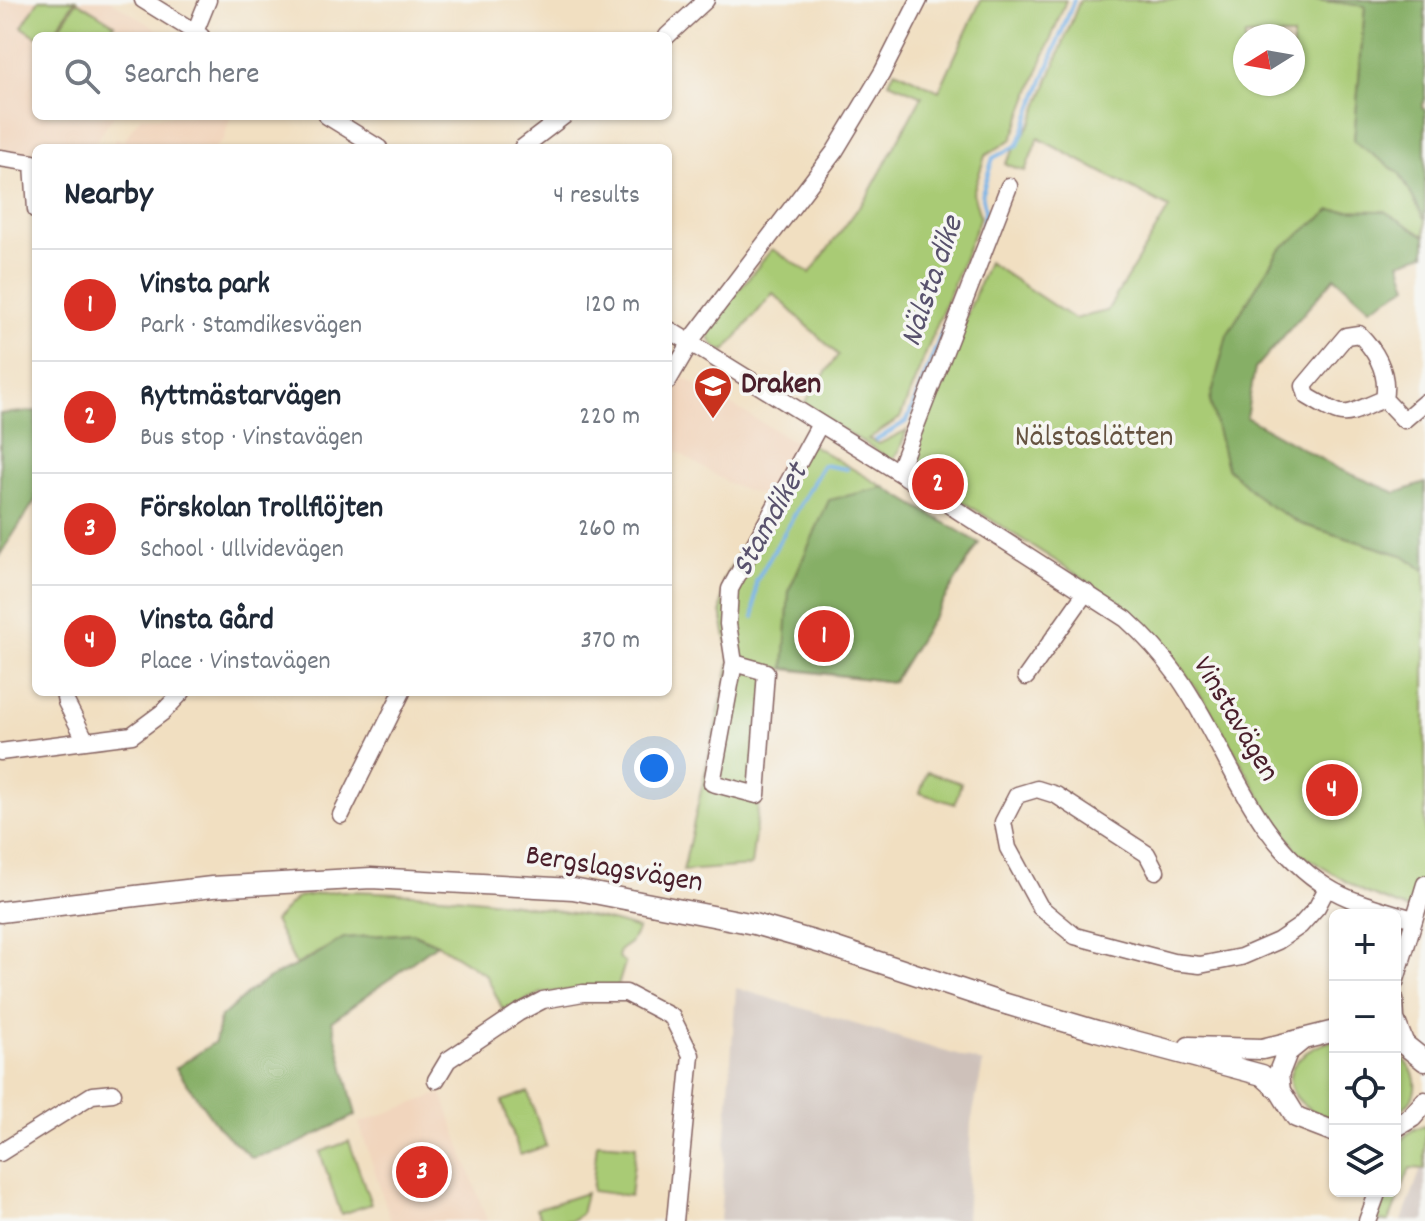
<!DOCTYPE html>
<html lang="en">
<head>
<meta charset="utf-8">
<style>
	body { margin:0; font-family:Dekko,sans-serif; background:#f6f6f7; color:#1f2937 }
	.controls { position:absolute; right:24px; bottom:24px; display:grid; overflow:hidden; border-radius:12px; box-shadow:0 2px 6px #0004 }
	.controls button { width:72px; height:72px; display:grid; place-items:center; padding:0; border:0; border-bottom:2px solid #e0e1e3; background:#fff; color:#1f2937; font:40px sans-serif }
	.compass { position:absolute; left:1233px; top:24px; width:72px; height:72px; border-radius:50%; background:#fff; box-shadow:0 2px 6px #0004; rotate:259deg }
	.you { position:absolute; left:654px; top:768px; width:28px; height:28px; margin:-20px; border:6px solid #fff; border-radius:50%; background:#1a73e8; box-shadow:0 0 0 12px #1a73e833 }
	.badge { display:grid; place-items:center; width:52px; height:52px; border-radius:50%; background:#d93025; color:#fff; font-size:26px; font-weight:700 }
	.pin { position:absolute; translate:-50% -50%; border:4px solid #fff; box-shadow:0 2px 8px #0006 }
	.list { margin:0; padding:0; list-style:none }
	h2 { display:flex; justify-content:space-between; align-items:center; height:104px; margin:0; padding:0 32px; font-size:34px }
	h2 small { font-size:26px; font-weight:400; color:#747a83 }
	.list li { display:grid; grid-template-columns:52px 1fr auto; gap:24px; align-items:center; box-sizing:border-box; height:112px; padding:0 32px; border-top:2px solid #e0e1e3 }
	.list b { display:block; font-size:30px; white-space:nowrap }
	.list p { margin:0; font-size:26px; white-space:nowrap; color:#747a83 }
	.list em { font-size:26px; font-style:normal; color:#747a83 }
	.icon { flex:none; width:44px; height:44px; fill:none; stroke:currentColor; stroke-width:2; stroke-linecap:round; stroke-linejoin:round }
	.map { position:relative; flex:none; width:1425px; height:1221px; overflow:hidden }
	.search { position:absolute; background:#fff; box-shadow:0 2px 6px #0004; left:32px; top:32px; width:640px; height:88px; display:flex; align-items:center; gap:20px; box-sizing:border-box; padding:0 28px; border-radius:12px; color:#747a83; font-size:30px }
	.panel { position:absolute; background:#fff; box-shadow:0 2px 6px #0004; left:32px; top:144px; width:640px; height:552px; border-radius:12px }
	.map>svg:first-child { display:block }
</style>
</head>
<body>
<div class="map">
<svg width="1425" height="1221" viewBox="0 0 1425 1221">
	<rect width="100%" height="100%" fill="#f6f6f2"/>
	<filter id="ink" filterUnits="userSpaceOnUse"><feTurbulence type="fractalNoise" baseFrequency=".0125" numOctaves="2"/><feDisplacementMap in="SourceGraphic" scale="16" xChannelSelector="R" yChannelSelector="G"/><feConvolveMatrix kernelMatrix="1 2 1 2 8 2 1 2 1" color-interpolation-filters="sRGB"/></filter>
	<filter id="wash" filterUnits="userSpaceOnUse"><feTurbulence type="fractalNoise" baseFrequency=".006" numOctaves="4" result="noise"/><feDisplacementMap in="SourceGraphic" scale="32" xChannelSelector="R" yChannelSelector="G"/><feGaussianBlur stdDeviation="1.8" result="paint"/><feColorMatrix in="noise" values="0 0 0 0 0 0 0 0 0 0 0 0 0 0 0 0 0 1.4 0 .05"/><feComposite in="paint" operator="in"/></filter>
	<g filter="url(#wash)">
		<rect width="100%" height="100%" fill="#f1dfc1"/>
		<path fill="#f1d5bd" d="M0,0H109L168,36H36V116H114L95,142L85,148H36V153L0,155Z
			M141,116H231L223,141L214,148H109L117,138L123,142Z
			M679,375L799,444L768,498L730,484L668,446V396Z
			M442,1093L487,1221H391L359,1123Z"/>
		<path fill="#cec1ba" d="M736,988L983,1063L971,1123L966,1221H720Z
			M1421,1169H1425V1221H1402Z"/>
		<path fill="#a9cb74" stroke="#7a7550" stroke-width="2" fill-rule="evenodd" d="M39,0H75L52,36H36L22,27Z
			M981,0H1066L1012,139L985,156L973,193L980,217L900,418L868,439L879,444L907,430L899,451L892,460L803,405L838,355L773,293L725,351C712,347 708,341 709,327L772,249L810,273L868,195L922,96L889,82L895,70L939,91Z
			M1080,0H1318L1365,6L1354,141L1425,179V236L1384,211L1210,402L1301,524L1405,556L1425,571V916L1364,892L1299,853L1264,803L1212,712L1164,643L1117,600L907,466L988,262L1074,319L1107,311L1169,208L1038,138L1025,171L1005,164L1033,120ZM1245,36H1293V84H1245Z
			M77,1L114,24L107,36H54Z
			M802,439L979,543L893,682L775,668L751,866L683,871L730,661L721,611L724,579Z
			M927,772L961,783L955,804L920,793Z
			M338,891C406,892 473,897 541,908C575,913 606,918 638,929L630,943L620,950L618,957L625,963L618,986L542,993L503,1010L486,975L437,944L412,933L344,938L296,965L274,921L297,897Z
			M1335,1040V1120C1275,1103 1274,1056 1335,1040Z
			M1395,1050C1419,1071 1425,1096 1395,1114Z
			M528,1092L546,1146L520,1155L502,1101Z
			M1425,1125V1169L1410,1168L1389,1221H1377L1388,1191H1395C1395,1162 1390,1135 1425,1125Z
			M349,1141L371,1204L341,1214L320,1152Z
			M597,1143L636,1146L630,1196L592,1191Z
			M586,1193L581,1214L570,1221L542,1219L536,1209Z"/>
		<path fill="#86af66" stroke="#686748" stroke-width="2" d="M1318,0H1425V98L1422,108L1425,110V220L1400,174L1354,141L1365,6Z
			M1331,210L1384,211L1425,236V254L1400,262L1408,286L1370,308L1335,277L1255,369L1246,417L1339,469L1396,493L1425,483V571L1405,556L1301,524L1265,503L1227,468L1210,401L1227,335L1279,250Z
			M36,411V499L0,555V414Z
			M884,487L979,543L893,682L784,668L789,590L829,500Z
			M412,933L437,944L332,1021L356,1115L289,1148L252,1158L218,1127L176,1068L215,1042L220,1018L249,992L271,977L305,961L344,938Z"/>
		<g fill="none" stroke-linecap="round" stroke-linejoin="round">
			<path stroke="#76b2e8" stroke-width="4" d="M876,440L907,421L982,231L985,210L982,193L993,158L1018,145L1074,0
				M754,617L756,582L823,465L847,469"/>
		</g>
	</g>
	<g filter="url(#ink)">
		<g fill="none" stroke-linecap="round" stroke-linejoin="round">
			<defs>
				<path id="minor" d="M143,0L201,36
					M195,32L208,0
					M667,36L706,0
					M327,116L379,148
					M522,148L564,116
					M0,158L33,163L36,210
					M668,329L898,472L1126,619C1145,636 1163,656 1179,678C1228,748 1251,840 1327,887C1352,903 1385,910 1413,919
					M668,381L695,335L835,151L882,73L919,0
					M1384,399C1341,416 1349,421 1307,396L1304,386L1346,336L1359,334C1377,352 1389,373 1384,399L1404,420L1425,402
					M898,472L1009,186
					M734,663L766,672L757,795L712,783L734,663L728,624L730,589L820,424
					M1026,677L1086,592
					M64,692L66,702L86,741
					M0,752L132,735L163,712L182,692
					M341,815L402,692
					M1156,871L1147,854L1056,795L1037,789L1017,795L1003,822L1008,848L1040,907L1075,936L1086,939L1173,962L1200,965L1241,957L1278,941L1300,926L1317,907L1327,888
					M1395,983L1425,884
					M1395,999L1396,1019L1406,1044
					M436,1080L448,1060L518,1013L543,1000L583,993H626L672,1017L691,1055L675,1221
					M0,1153L92,1095L113,1093
					M1367,1221L1378,1191"/>
				<path id="major" d="M0,912L212,887L371,878L573,889L754,924L824,944L996,1001L1097,1031L1262,1075L1280,1091
					M1335,1031L1303,1039L1287,1052L1278,1075L1280,1091L1296,1117L1335,1132
					M1395,1037L1425,1061
					M1189,1047L1262,1049L1299,1040
					M1395,1127L1412,1117L1425,1102"/>
			</defs>
			<use href="#minor" stroke="#846260" stroke-width="19"/>
			<use href="#major" stroke="#846260" stroke-width="23"/>
			<use href="#minor" stroke="#fff" stroke-width="16"/>
			<use href="#major" stroke="#fff" stroke-width="20"/>
		</g>
	</g>
	<defs>
		<symbol id="school-pin" viewBox="-11 -11 22 30"><path d="M0 17L-7.5 6A9.5 9.5 0 1 1 7.5 6Z" fill="#c8321e" stroke="#f6f6f2"/><path d="M0-5L7-2L0 1L-7-2ZM-4 1L0 2.5L4 1V4Q0 6-4 4Z" fill="#fff"/></symbol>
	</defs>
	<g fill-rule="evenodd">
		<use href="#school-pin" x="691" y="364" width="44" height="60"/>
	</g>
	<g text-anchor="middle" dominant-baseline="central" stroke-width="7" stroke-linejoin="round" paint-order="stroke">
		<g font-size="30" font-weight="bold" fill="#4a1f2b" stroke="#f6f6f2" text-anchor="start">
			<text x="741" y="386">Draken</text>
		</g>
		<g font-size="30" fill="#665341" stroke="#f6f6f2">
			<text x="1094" y="439">Nälstaslätten</text>
		</g>
		<g font-size="30" fill="#4a1f2b" stroke="#f6f6f2">
			<text transform="translate(1234 720) rotate(59)">Vinstavägen</text>
			<text transform="translate(614 871) rotate(9)">Bergslagsvägen</text>
		</g>
		<g font-size="32" font-style="italic" fill="#59526d" stroke="#f6f6f2">
			<text transform="translate(934 282) rotate(-71)">Nälsta dike</text>
			<text transform="translate(772 521) rotate(-61)">Stamdiket</text>
		</g>
	</g>
</svg>
<div class="controls">
<button>+</button>
<button>−</button>
<button><svg class="icon" aria-label="locate" viewBox="0 0 24 24"><circle cx="12" cy="12" r="6"/><path d="M12 2v4M12 18v4M2 12h4M18 12h4"/></svg></button>
<button><svg class="icon" aria-label="layers" viewBox="0 0 24 24"><path d="M12 4l9 5-9 5-9-5zM3 14l9 5 9-5"/></svg></button>
</div>
<svg class="compass" viewBox="-18 -18 36 36"><path d="M0-13l5 13h-10z" fill="#e53935"/><path d="M0 13l5-13h-10z" fill="#747a83"/></svg>
<div class="you"></div>
<div class="pin badge" style="left:824px;top:636px">1</div>
<div class="pin badge" style="left:938px;top:484px">2</div>
<div class="pin badge" style="left:422px;top:1172px">3</div>
<div class="pin badge" style="left:1332px;top:790px">4</div>
<div class="search"><svg class="icon" aria-label="search" viewBox="0 0 24 24"><circle cx="10" cy="10" r="6"/><path d="M15 15l6 6"/></svg>Search here</div>
<section class="panel">
<h2>Nearby<small>4 results</small></h2>
<ul class="list">
<li><span class="badge">1</span><div><b>Vinsta park</b><p>Park · Stamdikesvägen</p></div><em>120 m</em></li>
<li><span class="badge">2</span><div><b>Ryttmästarvägen</b><p>Bus stop · Vinstavägen</p></div><em>220 m</em></li>
<li><span class="badge">3</span><div><b>Förskolan Trollflöjten</b><p>School · Ullvidevägen</p></div><em>260 m</em></li>
<li><span class="badge">4</span><div><b>Vinsta Gård</b><p>Place · Vinstavägen</p></div><em>370 m</em></li>
</ul>
</section>
</div>
</body>
</html>
